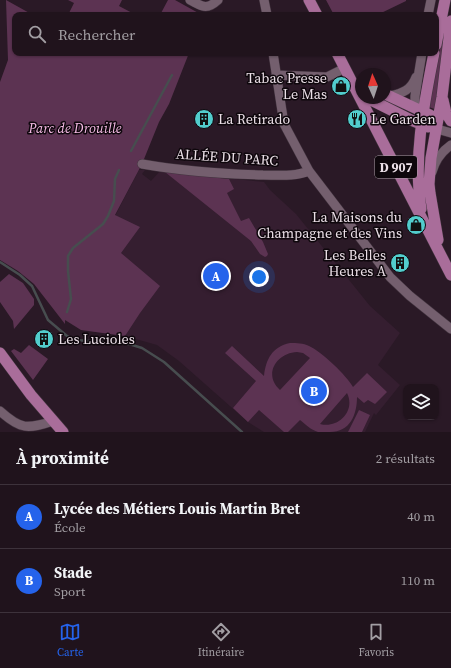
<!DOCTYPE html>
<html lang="fr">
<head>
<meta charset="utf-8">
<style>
	body { margin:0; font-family:"Source Serif 4",serif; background:#281c25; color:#f1f3f6 }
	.controls { position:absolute; right:12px; bottom:12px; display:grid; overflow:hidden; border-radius:8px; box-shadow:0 1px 3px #0004 }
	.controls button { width:36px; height:36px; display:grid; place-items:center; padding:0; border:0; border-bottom:1px solid #3d323b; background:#20131c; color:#f1f3f6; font:20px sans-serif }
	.compass { position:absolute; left:355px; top:68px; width:36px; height:36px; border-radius:50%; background:#20131c; box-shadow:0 1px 3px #0004; rotate:357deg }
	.you { position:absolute; left:259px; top:277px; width:14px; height:14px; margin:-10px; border:3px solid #fff; border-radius:50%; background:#1a73e8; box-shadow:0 0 0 6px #1a73e833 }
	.badge { display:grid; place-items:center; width:26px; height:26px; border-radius:50%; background:#2563eb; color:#fff; font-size:13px; font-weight:700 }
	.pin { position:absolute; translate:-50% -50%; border:2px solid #fff; box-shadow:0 1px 4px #0006 }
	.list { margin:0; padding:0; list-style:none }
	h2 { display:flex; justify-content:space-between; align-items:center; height:52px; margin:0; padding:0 16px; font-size:17px }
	h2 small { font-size:13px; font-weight:400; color:#a29ea3 }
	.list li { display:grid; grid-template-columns:26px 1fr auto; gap:12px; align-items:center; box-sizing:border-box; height:64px; padding:0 16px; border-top:1px solid #3d323b }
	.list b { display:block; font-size:15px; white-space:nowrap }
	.list p { margin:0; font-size:13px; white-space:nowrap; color:#a29ea3 }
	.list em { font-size:13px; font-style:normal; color:#a29ea3 }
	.icon { flex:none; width:22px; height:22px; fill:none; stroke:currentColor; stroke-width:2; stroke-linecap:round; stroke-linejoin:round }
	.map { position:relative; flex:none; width:451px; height:432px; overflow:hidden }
	.search { position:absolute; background:#20131c; box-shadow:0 1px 3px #0004; left:12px; right:12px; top:12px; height:44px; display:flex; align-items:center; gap:10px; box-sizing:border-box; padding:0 14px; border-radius:8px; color:#a29ea3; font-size:15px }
	.sheet { height:180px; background:#20131c }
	nav { display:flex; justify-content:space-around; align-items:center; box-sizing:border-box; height:56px; border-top:1px solid #3d323b; background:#20131c; font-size:11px; color:#a29ea3 }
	nav a { display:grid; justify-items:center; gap:2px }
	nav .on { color:#2563eb }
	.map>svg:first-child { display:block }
</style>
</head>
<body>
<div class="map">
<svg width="451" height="432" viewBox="0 0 451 432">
	<rect width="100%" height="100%" fill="#2a1926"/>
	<path fill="#351e30" d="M139,170H145L142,174L151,181L160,171L264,182L270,190L296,214L370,306L400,333L378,365L400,385L376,415L374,413L365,432H264L248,422L179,361L157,345L125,336L81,330L115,216Z"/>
	<path fill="#5c3352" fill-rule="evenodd" d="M6,0L33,15H15V53H189L169,104L159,122L142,164L115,215L140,227L121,253L160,286L140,313L125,336L81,330L65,320V324L34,284L18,271L0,260V82L8,60Z
		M68,0H122L119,6L136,15H68L74,3Z
		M168,0H175L202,15H160Z
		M326,0H406V1L377,15H334Z
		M446,16L437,110L429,107Z
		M165,172L229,179L234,189L227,193L241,221L249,218L263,242L268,254L267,256L265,257L260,254L251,241Z
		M9,274L23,283L34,299V305L14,329L13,321L0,302V282Z
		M290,343C297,343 303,343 309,346C321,351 347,376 353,387L367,373L387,392L375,404L368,400L364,403L357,397C357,415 350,432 330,432C326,432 321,432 318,432C311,430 305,424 300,420L288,432H284L259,410L248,422L233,408L256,381L225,353L232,346L264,376C266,359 272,347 290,343ZM297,352L303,353L310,358L280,390C263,375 276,353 297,352ZM347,393C356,411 338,429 320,424Z
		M29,345L48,359L33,380L11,351L14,349L21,353Z
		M359,410L370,415L362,432H348Z"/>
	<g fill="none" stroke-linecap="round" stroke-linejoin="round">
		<path stroke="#474d4f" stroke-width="2.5" d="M131,151L172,75
			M0,262L20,275L32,286L48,320L67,336L76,340L129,344L142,348L164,362L242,432
			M67,312L71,299L68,271V256L73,248L103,224L108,216L114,201L115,179L119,170"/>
		<defs>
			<path id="minor" d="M190,0C202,6 206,11 218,0
				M264,0L267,15
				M428,15L431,0
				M273,53L284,124L309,171L390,277L410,296L451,329
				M276,75L327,77L345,68
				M390,96C403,93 411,90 416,77
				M415,108V96L422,53
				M437,129L451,133
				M142,164C182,171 223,174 263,175C277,175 295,177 309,171
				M432,172C435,161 441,152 451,145
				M0,411C21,430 27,429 54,421"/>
			<path id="major" d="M309,0L317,15
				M436,45L445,0
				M337,53L451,275
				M385,94L430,115
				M367,98L413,121L428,127
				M443,100L446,113L451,121
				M421,209C413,157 424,104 434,53
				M438,240L430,193L429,184L431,158L442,97L451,21
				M0,353L31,395L63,432"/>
		</defs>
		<use href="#minor" stroke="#42343f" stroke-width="10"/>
		<use href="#major" stroke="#42343f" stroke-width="12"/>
		<use href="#minor" stroke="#745f6e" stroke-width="9"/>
		<use href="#major" stroke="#a96d9a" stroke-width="11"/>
	</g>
	<defs>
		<symbol id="shop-disc" viewBox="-11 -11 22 22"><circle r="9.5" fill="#52cdcd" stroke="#0e070c"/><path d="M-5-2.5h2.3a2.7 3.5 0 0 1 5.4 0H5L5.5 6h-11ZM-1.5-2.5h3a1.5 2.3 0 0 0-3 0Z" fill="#111"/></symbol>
		<symbol id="building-disc" viewBox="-11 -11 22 22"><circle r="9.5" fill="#52cdcd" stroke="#0e070c"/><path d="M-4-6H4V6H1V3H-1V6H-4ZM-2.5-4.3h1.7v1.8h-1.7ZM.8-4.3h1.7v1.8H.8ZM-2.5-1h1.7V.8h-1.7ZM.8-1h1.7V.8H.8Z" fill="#111"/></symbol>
		<symbol id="restaurant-disc" viewBox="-11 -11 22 22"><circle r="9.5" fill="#52cdcd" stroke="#0e070c"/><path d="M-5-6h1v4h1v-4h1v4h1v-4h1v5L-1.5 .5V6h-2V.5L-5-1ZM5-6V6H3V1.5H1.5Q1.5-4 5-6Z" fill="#111"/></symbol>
	</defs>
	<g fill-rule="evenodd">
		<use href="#shop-disc" x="330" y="75" width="22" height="22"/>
		<use href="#building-disc" x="193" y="108" width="22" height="22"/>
		<use href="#restaurant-disc" x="346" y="108" width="22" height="22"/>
		<use href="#shop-disc" x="405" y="214" width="22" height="22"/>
		<use href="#building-disc" x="389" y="252" width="22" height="22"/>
		<use href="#building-disc" x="33" y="328" width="22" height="22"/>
	</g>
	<g text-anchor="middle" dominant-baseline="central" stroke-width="3" stroke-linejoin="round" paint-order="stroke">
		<rect fill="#0e070c" stroke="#a99ea5" stroke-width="1" x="375" y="156" width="42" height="22" rx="3"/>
		<g font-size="13" font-weight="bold" fill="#ebdfe7">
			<text x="396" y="167">D 907</text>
		</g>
		<g font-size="14" fill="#ebdfe7" stroke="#0e070c" text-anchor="end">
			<text x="327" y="78">Tabac Presse<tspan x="327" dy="16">Le Mas</tspan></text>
			<text x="218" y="119" text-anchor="start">La Retirado</text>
			<text x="371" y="119" text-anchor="start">Le Garden</text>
			<text x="402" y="217">La Maisons du<tspan x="402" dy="16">Champagne et des Vins</tspan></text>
			<text x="386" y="255">Les Belles<tspan x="386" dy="16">Heures A</tspan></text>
			<text x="58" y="339" text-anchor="start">Les Lucioles</text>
		</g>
		<g font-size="14" font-style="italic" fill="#f5bbe5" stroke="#0e070c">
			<text x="75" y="128">Parc de Drouille</text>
		</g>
		<g font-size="14" fill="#ebdfe7" stroke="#0e070c">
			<text transform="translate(227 157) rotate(4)">ALLÉE DU PARC</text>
		</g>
	</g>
</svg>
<div class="controls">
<button><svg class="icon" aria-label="layers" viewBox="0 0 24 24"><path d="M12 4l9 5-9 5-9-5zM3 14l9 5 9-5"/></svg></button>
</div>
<svg class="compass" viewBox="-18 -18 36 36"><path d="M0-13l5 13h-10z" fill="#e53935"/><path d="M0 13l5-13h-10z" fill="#a29ea3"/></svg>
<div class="you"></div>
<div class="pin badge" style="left:216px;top:276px">A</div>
<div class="pin badge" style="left:314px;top:391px">B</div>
<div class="search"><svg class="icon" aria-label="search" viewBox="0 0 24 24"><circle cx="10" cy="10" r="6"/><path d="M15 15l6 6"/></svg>Rechercher</div>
</div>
<section class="sheet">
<h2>À proximité<small>2 résultats</small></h2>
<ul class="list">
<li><span class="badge">A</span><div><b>Lycée des Métiers Louis Martin Bret</b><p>École</p></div><em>40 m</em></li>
<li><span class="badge">B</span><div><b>Stade</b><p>Sport</p></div><em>110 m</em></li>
</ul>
</section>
<nav>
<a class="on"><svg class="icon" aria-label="map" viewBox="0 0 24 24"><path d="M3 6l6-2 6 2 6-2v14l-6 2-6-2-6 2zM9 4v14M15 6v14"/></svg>Carte</a>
<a><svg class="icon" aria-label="directions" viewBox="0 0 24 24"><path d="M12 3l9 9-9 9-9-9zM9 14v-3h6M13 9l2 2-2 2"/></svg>Itinéraire</a>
<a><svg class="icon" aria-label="saved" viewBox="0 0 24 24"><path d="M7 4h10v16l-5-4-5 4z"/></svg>Favoris</a>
</nav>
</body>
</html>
